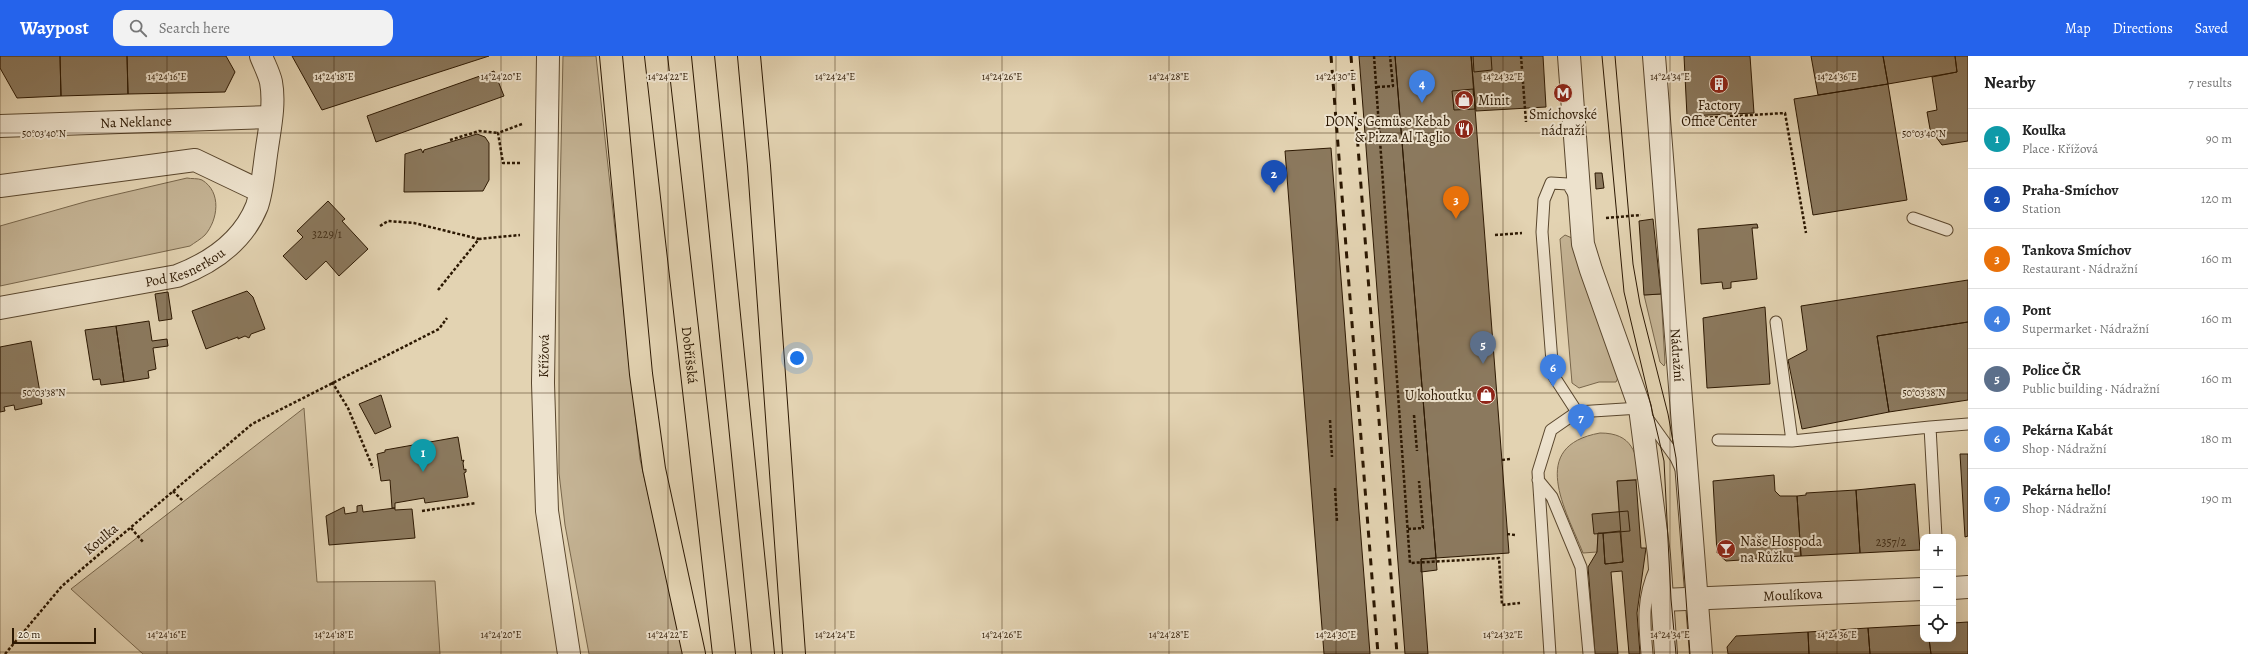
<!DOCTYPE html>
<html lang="en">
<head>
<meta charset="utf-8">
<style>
	body { margin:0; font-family:Alegreya,serif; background:#f2f2f2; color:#222 }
	.controls { position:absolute; right:12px; bottom:12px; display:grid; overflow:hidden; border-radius:8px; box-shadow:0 4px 16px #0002 }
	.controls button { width:36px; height:36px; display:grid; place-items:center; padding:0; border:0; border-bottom:1px solid #e0e0e0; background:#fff; color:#222; font:20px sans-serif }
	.scale { position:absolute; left:12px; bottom:10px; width:84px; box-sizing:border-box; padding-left:4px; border:2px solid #2c1802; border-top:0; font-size:11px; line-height:14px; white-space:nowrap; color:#2c1802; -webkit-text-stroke:3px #ede2cd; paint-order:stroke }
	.you { position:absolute; left:797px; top:302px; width:14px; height:14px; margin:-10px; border:3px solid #fff; border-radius:50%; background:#1a73e8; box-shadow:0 0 0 6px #1a73e833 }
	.badge { display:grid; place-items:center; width:26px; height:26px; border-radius:50%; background:#2563eb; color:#fff; font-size:13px; font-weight:700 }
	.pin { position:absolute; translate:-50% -33px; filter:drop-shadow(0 1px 2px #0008) }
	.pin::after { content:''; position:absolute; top:21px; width:14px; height:12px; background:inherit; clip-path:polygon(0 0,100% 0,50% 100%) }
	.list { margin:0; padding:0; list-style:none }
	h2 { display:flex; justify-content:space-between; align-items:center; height:52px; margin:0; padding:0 16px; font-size:17px }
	h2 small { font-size:13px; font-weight:400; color:#767676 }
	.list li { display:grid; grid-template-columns:26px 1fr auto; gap:12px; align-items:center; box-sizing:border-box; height:60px; padding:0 16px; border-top:1px solid #e0e0e0 }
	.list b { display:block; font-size:15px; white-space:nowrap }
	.list p { margin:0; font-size:13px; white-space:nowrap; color:#767676 }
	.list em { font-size:13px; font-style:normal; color:#767676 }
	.icon { flex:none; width:22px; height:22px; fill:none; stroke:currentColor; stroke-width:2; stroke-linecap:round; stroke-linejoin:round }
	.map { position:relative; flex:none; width:1968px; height:598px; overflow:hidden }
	header { display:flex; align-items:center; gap:24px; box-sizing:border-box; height:56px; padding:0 20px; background:#2563eb; color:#fff }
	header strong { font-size:19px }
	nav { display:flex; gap:22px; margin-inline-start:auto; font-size:14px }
	.search { width:280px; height:36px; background:#f2f2f2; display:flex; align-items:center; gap:10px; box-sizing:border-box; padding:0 14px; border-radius:12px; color:#767676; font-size:15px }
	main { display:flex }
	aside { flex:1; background:#fff }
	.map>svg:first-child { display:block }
</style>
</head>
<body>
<header>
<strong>Waypost</strong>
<div class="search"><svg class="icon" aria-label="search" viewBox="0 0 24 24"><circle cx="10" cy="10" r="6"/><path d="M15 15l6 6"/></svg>Search here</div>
<nav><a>Map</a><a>Directions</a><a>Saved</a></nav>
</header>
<main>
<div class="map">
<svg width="1968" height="598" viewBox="0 0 1968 598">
	<rect width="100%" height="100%" fill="#e3d3b2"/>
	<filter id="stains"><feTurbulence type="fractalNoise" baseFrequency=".005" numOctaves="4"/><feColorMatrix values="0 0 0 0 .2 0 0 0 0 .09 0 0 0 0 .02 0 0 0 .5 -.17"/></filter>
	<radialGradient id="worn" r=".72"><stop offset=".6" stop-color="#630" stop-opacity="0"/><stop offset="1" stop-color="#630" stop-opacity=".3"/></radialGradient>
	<path fill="#c4b394" stroke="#78664b" d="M563,0H596L640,403L685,598H589L565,469L559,417V187Z
		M187,122C191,123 198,122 202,124C222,136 218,164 205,179C201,183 194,187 190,190L0,230V170L88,145Z
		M1565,179L1572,182L1618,322L1616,326H1599L1579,332L1572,327L1560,183Z
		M1661,238L1665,307L1664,310L1660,306L1644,239Z
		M304,352L317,526L435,525L440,598H143L71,533Z
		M1600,377C1633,377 1636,397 1641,423L1617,425L1619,456L1598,478L1597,496L1583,497C1566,454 1527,390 1600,377Z"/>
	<path fill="#8b795e" stroke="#2c1802" d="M0,0H60L61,40L17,42L0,12Z
		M60,0H127L128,38L61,40Z
		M127,0H226L235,16L225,36L128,38Z
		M292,0H489L322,54Z
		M1359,0H1395L1436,502L1421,503L1428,598H1405Z
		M1395,0H1471L1509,497L1436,502Z
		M1471,0H1543L1546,51L1476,55Z
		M1473,0H1491L1492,14L1474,16Z
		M1684,0H1750L1754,57L1687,60Z
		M1811,0H1883L1888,28L1818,39Z
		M1883,0H1955L1957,16L1888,28Z
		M1955,0H1968V85L1942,89L1930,73L1927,56L1937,54L1932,21L1957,16Z
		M494,15L504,40L376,86L367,60Z
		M1888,28L1907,144L1813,159L1794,43Z
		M1473,33L1475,53L1454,54L1452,35Z
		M477,78L485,81L489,87V124L483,135L404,136L405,98L421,93L423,97L424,94Z
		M1331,92L1357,430L1370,598H1324L1285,95Z
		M1595,117H1602L1604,132L1596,133Z
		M328,145L345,163L342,165L368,193L339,220L326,205L306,224L283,200L303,181L297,175Z
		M1653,163L1661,238L1644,239L1639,165Z
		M1757,168L1758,172H1752L1757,223L1731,226V232L1723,233L1722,226L1701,228L1698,173Z
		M1968,224V266L1877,280L1889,356L1802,373L1788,304L1807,294L1801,250Z
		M247,235L253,241L265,273L251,278L249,282L245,280L238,283V281L206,293L192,255Z
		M168,236L172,263L159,265L155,238Z
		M1765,251L1770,328L1707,332L1703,262Z
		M149,265L152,285L167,283L168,290L153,292L156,313L148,315L149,322L124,326L116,270Z
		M1968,266V344L1889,356L1877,280Z
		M116,270L124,326L101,329L100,323L93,324L85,274Z
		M31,285L42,348L15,354L14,349L4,351L5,355L0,356V291Z
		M381,339L391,371L375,378L359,348Z
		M458,381L462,405L464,404L463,407L464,414L466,413V416L464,417L468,441L425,447L424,442L395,447V452H392L390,424L381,425L377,398L385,396V394Z
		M1960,398H1968V480L1965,481Z
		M1774,419L1775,435L1780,440H1797L1801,500L1726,505L1717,497L1713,425Z
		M1636,424L1641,492H1646L1637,557L1640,598H1629L1622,515L1611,516L1618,598H1595L1588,511L1597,496L1598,477H1603L1605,508L1623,506L1617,425Z
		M1915,428L1920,494L1860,497L1856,434Z
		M1856,434L1860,497L1801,500L1797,440L1806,439V437Z
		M362,449L363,456L395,452V454L412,453L415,482L329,489L326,460L344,451L345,458L357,456V450Z
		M1628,455L1630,475L1594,478L1592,458Z
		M1620,475L1623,506L1605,508L1603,477Z
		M1436,502L1437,514L1421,516V503Z
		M1968,566V598H1931L1929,583H1953V567Z
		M1923,569V583H1929L1931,598H1870L1868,572Z
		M1868,572L1870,598H1809L1808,576Z
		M1808,576L1809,598H1728L1727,591L1736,580Z"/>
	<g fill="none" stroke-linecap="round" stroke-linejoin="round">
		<defs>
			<path id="service" d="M1575,140L1568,128L1551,127L1544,144L1542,176L1553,319L1577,356
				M1913,162L1947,174
				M1776,266L1792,385
				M1718,384L1792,385L1930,371
				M1538,424L1552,441L1581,511L1589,598
				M1936,481L1930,371L1968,368
				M1550,598L1538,416L1551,374L1577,356L1640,352L1676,402L1681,413
				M1647,598C1644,565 1642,542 1656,511"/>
			<g id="minor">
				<path id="s1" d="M0,70L271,61"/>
				<path d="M0,130L195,104L260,135"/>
				<path id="s2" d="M0,252L177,220C211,207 243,185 257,150C263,132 264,111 267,92C270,71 275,47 271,26C269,17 264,8 261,0"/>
			</g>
			<g id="tertiary">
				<path d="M548,0L543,327L547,455L569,598"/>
				<path d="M1569,0L1583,188L1591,214L1640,352L1659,499L1666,598"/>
				<path id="s3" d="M1654,0L1701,598"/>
				<path d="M1953,532L1968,531"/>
				<path id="s4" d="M1662,544L1923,533"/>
			</g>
			<g id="trunk">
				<path d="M611,0L641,318L654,413L694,598"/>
				<path id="s5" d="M656,0L724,598"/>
				<path d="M703,0L763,598"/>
				<path d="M749,0L759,110L794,598"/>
			</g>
		</defs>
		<use href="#service" stroke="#5a472e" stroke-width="13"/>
		<use href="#minor" stroke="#5a472e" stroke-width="24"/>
		<use href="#tertiary" stroke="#5a472e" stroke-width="24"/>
		<use href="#trunk" stroke="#2c1802" stroke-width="24"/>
		<path stroke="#2c1802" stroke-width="2.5" stroke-dasharray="3 2" stroke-linecap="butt" d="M1374,0L1410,507L1499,502L1502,549L1520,547
			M1521,0L1526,66
			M1377,31L1393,30L1390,0
			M1685,63L1785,57L1806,177
			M450,84L479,75L498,77
			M520,107H503L498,77L522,68
			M1606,162L1641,159
			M380,170L388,165L414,167L479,183
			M1495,179L1522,177
			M438,234L479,183L520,179
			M332,326L348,352L373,412
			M1414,359L1417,395
			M1330,364L1332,401
			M1502,404L1510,403
			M1335,432L1337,466
			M173,435L183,445
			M422,455L476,447
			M131,472L143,486
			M1408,473L1423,472L1419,425
			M1507,478L1515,479
			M5,598L62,530L252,368L439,273L447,262"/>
		<use href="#service" stroke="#ede2cd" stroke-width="11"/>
		<use href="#minor" stroke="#ede2cd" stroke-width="22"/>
		<use href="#tertiary" stroke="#ede2cd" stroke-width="22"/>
		<use href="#trunk" stroke="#e3d3b2" stroke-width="22"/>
		<path stroke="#2c1802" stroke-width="1" d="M1602,0L1624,236L1664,405L1671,543L1676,598
			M1615,0L1633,208L1640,248L1668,358L1676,402L1690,598"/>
		<path stroke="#2c1802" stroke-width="3" stroke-dasharray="7 7" stroke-linecap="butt" d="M1331,0L1378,598
			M1351,0L1397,598"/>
	</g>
	<path fill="none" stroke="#2c1802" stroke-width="1" stroke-opacity="0.45" d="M0,0V598M167,0V598M334,0V598M501,0V598M668,0V598M835,0V598M1002,0V598M1169,0V598M1336,0V598M1503,0V598M1670,0V598M1837,0V598M0,77H1968M0,337H1968M0,596H1968"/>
	<defs>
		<symbol id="building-disc" viewBox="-11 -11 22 22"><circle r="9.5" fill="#8f2418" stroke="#ede2cd"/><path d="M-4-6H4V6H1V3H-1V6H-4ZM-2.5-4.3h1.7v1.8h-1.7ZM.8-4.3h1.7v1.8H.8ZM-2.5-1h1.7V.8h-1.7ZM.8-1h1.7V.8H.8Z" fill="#fff"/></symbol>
		<symbol id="metro-disc" viewBox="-11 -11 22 22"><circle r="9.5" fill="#8f2418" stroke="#ede2cd"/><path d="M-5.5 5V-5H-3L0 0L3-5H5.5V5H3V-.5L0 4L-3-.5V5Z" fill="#fff"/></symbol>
		<symbol id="shop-disc" viewBox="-11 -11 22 22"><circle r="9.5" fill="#8f2418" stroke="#ede2cd"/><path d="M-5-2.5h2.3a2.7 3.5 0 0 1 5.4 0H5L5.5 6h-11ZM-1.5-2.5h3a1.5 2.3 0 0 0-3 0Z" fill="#fff"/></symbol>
		<symbol id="restaurant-disc" viewBox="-11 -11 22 22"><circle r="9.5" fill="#8f2418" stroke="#ede2cd"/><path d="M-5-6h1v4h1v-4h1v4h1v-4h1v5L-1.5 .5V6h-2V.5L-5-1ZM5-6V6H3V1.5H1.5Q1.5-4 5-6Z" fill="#fff"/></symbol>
		<symbol id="bar-disc" viewBox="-11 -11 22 22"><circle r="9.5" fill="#8f2418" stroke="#ede2cd"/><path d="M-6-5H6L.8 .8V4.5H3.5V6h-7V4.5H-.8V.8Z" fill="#fff"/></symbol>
	</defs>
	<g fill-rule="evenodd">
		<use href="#building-disc" x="1708" y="17" width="22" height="22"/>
		<use href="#metro-disc" x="1552" y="26" width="22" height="22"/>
		<use href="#shop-disc" x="1453" y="33" width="22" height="22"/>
		<use href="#restaurant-disc" x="1453" y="62" width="22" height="22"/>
		<use href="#shop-disc" x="1475" y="328" width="22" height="22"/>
		<use href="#bar-disc" x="1715" y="482" width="22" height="22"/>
	</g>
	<g text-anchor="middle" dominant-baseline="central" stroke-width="4" stroke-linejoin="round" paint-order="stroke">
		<g font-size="12" fill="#443019">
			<text x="327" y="178">3229/1</text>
			<text x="1891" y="486">2357/2</text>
		</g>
		<g font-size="14" fill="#2c1802" stroke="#ede2cd" text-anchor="start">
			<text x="1478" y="44">Minit</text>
			<text x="1719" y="49" text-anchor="middle">Factory<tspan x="1719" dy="16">Office Center</tspan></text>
			<text x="1563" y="58" text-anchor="middle">Smíchovské<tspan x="1563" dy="16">nádraží</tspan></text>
			<text x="1450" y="65" text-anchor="end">DON's Gemüse Kebab<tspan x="1450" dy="16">&amp; Pizza Al Taglio</tspan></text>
			<text x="1472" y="339" text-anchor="end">U kohoutku</text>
			<text x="1740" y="485">Naše Hospoda<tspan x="1740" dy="16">na Růžku</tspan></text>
		</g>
		<g font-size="14" fill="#2c1802" stroke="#ede2cd">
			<text stroke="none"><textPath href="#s1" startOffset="136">Na Neklance</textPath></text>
			<text stroke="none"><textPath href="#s2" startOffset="190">Pod Kesnerkou</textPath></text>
			<text stroke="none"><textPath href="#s5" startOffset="301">Dobříšská</textPath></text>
			<text stroke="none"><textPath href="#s3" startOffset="300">Nádražní</textPath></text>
			<text transform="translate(544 300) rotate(-89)">Křížová</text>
			<text transform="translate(101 483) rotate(-40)">Koulka</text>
			<text stroke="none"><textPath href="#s4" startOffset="131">Moulíkova</textPath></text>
		</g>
	</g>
	<g font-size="10" text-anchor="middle" fill="#2c1802" stroke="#ede2cd" stroke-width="4" stroke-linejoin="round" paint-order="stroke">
		<text x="167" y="24">14°24'16"E</text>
		<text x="334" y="24">14°24'18"E</text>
		<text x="501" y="24">14°24'20"E</text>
		<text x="668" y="24">14°24'22"E</text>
		<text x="835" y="24">14°24'24"E</text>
		<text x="1002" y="24">14°24'26"E</text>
		<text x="1169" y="24">14°24'28"E</text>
		<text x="1336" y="24">14°24'30"E</text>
		<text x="1503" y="24">14°24'32"E</text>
		<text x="1670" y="24">14°24'34"E</text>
		<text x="1837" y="24">14°24'36"E</text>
		<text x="44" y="81">50°03'40"N</text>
		<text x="1924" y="81">50°03'40"N</text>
		<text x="44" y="340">50°03'38"N</text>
		<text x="1924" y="340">50°03'38"N</text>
		<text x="167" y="582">14°24'16"E</text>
		<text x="334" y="582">14°24'18"E</text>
		<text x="501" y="582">14°24'20"E</text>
		<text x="668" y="582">14°24'22"E</text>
		<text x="835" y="582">14°24'24"E</text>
		<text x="1002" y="582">14°24'26"E</text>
		<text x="1169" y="582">14°24'28"E</text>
		<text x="1336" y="582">14°24'30"E</text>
		<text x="1503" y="582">14°24'32"E</text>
		<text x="1670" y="582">14°24'34"E</text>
		<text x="1837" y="582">14°24'36"E</text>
	</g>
	<rect width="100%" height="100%" filter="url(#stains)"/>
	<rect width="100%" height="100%" fill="url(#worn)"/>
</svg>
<div class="controls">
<button>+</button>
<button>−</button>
<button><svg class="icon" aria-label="locate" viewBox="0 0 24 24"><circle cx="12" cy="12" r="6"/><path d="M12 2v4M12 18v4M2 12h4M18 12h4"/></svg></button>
</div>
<div class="scale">20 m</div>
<div class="you"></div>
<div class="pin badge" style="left:423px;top:416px;background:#0f9aa8">1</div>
<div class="pin badge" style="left:1274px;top:137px;background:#1a4fb4">2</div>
<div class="pin badge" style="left:1456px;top:163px;background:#e8710a">3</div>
<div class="pin badge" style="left:1422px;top:47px;background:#3f7fe0">4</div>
<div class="pin badge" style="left:1483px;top:308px;background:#5c6f8a">5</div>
<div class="pin badge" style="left:1553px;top:331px;background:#3f7fe0">6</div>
<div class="pin badge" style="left:1581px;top:381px;background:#3f7fe0">7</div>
</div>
<aside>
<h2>Nearby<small>7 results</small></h2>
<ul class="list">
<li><span class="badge" style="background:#0f9aa8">1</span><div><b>Koulka</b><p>Place · Křížová</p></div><em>90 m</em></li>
<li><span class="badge" style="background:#1a4fb4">2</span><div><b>Praha-Smíchov</b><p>Station</p></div><em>120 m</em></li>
<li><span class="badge" style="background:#e8710a">3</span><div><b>Tankova Smíchov</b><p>Restaurant · Nádražní</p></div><em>160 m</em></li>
<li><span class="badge" style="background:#3f7fe0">4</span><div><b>Pont</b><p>Supermarket · Nádražní</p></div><em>160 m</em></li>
<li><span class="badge" style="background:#5c6f8a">5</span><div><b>Police ČR</b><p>Public building · Nádražní</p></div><em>160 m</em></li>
<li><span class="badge" style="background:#3f7fe0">6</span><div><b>Pekárna Kabát</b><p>Shop · Nádražní</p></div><em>180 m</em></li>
<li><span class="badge" style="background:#3f7fe0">7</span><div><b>Pekárna hello!</b><p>Shop · Nádražní</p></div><em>190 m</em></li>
</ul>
</aside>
</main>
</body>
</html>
